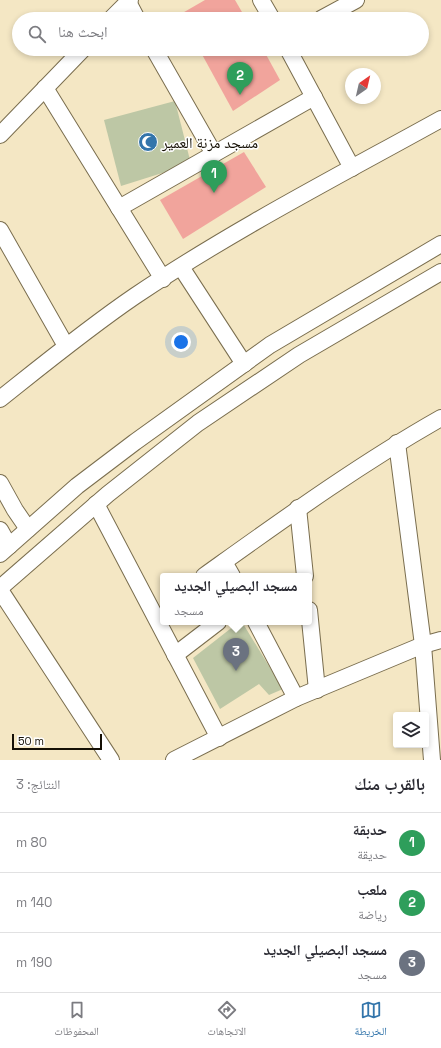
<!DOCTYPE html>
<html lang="ar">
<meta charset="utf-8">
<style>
:root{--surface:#fff;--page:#f2f2f3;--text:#2b2b33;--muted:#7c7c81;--line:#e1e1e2;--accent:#3375ab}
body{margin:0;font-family:"Space Grotesk","Noto Naskh Arabic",sans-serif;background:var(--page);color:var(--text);direction:rtl}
.controls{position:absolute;right:12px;bottom:12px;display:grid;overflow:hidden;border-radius:4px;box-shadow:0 2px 6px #0003}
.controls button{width:36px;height:36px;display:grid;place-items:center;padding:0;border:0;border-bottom:1px solid var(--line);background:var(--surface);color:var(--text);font:20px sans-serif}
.compass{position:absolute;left:345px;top:68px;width:36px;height:36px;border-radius:50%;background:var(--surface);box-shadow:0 2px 6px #0003;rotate:34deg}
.scale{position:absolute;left:12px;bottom:10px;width:90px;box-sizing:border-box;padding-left:4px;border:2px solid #151005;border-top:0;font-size:11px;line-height:14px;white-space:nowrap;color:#151005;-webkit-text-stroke:3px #fff;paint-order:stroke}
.you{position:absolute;left:181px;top:342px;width:14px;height:14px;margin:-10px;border:3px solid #fff;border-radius:50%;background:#1a73e8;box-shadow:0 0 0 6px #1a73e833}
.badge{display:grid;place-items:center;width:26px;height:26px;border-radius:50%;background:var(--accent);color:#fff;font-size:13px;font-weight:700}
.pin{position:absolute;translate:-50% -33px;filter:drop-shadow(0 1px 2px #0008)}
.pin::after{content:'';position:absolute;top:21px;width:14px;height:12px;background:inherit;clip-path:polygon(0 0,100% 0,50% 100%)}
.popup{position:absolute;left:160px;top:573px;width:152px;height:52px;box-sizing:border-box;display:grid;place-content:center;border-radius:4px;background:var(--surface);filter:drop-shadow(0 1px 3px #0005);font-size:13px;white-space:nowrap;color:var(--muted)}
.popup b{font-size:15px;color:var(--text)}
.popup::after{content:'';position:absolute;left:50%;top:100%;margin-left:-8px;border:8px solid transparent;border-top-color:var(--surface)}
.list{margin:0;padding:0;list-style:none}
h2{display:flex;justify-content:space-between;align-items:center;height:52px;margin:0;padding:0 16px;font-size:17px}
h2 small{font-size:13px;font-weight:400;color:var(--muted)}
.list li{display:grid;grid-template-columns:26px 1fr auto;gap:12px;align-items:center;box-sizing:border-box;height:60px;padding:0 16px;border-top:1px solid var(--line)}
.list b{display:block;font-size:15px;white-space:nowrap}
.list p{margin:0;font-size:13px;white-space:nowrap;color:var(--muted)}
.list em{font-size:13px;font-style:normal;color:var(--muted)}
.icon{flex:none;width:22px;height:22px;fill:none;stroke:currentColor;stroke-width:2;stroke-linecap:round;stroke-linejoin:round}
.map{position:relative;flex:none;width:441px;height:760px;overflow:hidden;direction:ltr}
.search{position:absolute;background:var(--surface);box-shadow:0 2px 6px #0003;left:12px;right:12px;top:12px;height:44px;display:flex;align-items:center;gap:10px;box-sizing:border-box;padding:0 14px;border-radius:22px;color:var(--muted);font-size:15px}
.sheet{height:232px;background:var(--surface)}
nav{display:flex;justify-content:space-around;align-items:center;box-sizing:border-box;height:56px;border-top:1px solid var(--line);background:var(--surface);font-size:11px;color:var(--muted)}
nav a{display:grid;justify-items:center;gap:2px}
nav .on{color:var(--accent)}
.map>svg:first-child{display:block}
.green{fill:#f1a49c}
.building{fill:#bdc7a5}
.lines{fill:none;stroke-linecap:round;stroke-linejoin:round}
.minor-casing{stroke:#7a6e4f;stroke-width:18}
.minor{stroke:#fff;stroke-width:16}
.labels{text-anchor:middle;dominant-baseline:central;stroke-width:3;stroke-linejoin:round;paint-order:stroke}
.poi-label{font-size:15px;fill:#151005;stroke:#fff;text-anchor:start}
</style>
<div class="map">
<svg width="441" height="760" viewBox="0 0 441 760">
<rect width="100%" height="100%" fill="#f4e7c4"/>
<!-- green -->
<g class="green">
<polygon points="205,0 235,0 246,19 182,19 179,15"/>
<polygon points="199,49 263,49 280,80 233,111"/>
<polygon points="244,152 266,187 183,239 160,200"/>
</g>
<!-- building -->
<g class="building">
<polygon points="175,101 191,164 121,186 104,120"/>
<polygon points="239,622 242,622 283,689 269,695 259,684 220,709 193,658"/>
</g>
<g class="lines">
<!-- minor casing -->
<g class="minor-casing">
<g id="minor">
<polyline points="261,0 272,19"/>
<polyline points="128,2 137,19"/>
<polyline points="111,19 130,0"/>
<polyline points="321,19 356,0"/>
<polyline points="154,49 214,154"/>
<polyline points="288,49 352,168"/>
<polyline points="45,88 163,279"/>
<polyline points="0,135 83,49"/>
<polyline points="119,208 314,97"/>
<polyline points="0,230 66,346"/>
<polyline points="181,267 244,364"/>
<path d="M0 399C44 364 88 328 135 296 233 230 338 176 441 119"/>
<polyline points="397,443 423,645 432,760"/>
<polyline points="0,483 15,510 28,529"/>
<polyline points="96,504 219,738"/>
<polyline points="298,508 305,576"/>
<polyline points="0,530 9,546"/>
<polyline points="0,554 77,486 135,442 270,345 441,244"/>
<polyline points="224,562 232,576"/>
<path d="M204 576C281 521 358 465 441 418"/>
<polyline points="0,588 108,494 198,423 299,355 441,272"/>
<polyline points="0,590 111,760"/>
<polyline points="309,610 317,690"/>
<polyline points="256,622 296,698"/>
<polyline points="175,655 218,622"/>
<polyline points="174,760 296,698 423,645 441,640"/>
</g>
</g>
<!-- minor -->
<use href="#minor" class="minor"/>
</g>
<!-- icons -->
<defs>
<g id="mosque-disc" transform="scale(1)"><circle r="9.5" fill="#3375ab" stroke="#fff"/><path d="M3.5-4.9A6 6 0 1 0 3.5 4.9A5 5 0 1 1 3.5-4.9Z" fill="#fff"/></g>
</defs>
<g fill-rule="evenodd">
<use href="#mosque-disc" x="148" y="142"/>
</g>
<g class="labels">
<!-- poi labels -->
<g class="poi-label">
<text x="162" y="142">مسجد مزنة العمير</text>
</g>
</g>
</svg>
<div class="controls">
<button><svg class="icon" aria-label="layers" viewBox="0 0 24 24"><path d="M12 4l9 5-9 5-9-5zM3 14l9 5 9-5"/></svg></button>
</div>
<svg class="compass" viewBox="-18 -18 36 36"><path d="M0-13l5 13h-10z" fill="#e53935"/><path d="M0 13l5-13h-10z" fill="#7c7c81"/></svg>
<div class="scale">50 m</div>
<div class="you"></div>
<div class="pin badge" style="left:214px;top:193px;background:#2e9e5b">1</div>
<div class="pin badge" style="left:240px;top:95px;background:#2e9e5b">2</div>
<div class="pin badge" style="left:236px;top:671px;background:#6b7280">3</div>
<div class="popup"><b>مسجد البصيلي الجديد</b>مسجد</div>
<div class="search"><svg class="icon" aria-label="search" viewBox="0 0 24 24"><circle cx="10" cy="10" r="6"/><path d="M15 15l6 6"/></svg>ابحث هنا</div>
</div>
<section class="sheet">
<h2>بالقرب منك<small>النتائج: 3</small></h2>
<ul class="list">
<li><span class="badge" style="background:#2e9e5b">1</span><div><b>حدبقة</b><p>حديقة</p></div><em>80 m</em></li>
<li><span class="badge" style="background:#2e9e5b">2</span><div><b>ملعب</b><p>رياضة</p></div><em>140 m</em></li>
<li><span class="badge" style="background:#6b7280">3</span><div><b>مسجد البصيلي الجديد</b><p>مسجد</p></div><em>190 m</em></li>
</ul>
</section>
<nav>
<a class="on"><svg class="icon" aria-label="map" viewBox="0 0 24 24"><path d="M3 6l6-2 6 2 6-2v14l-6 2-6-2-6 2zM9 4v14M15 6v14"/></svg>الخريطة</a>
<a><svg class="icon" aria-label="directions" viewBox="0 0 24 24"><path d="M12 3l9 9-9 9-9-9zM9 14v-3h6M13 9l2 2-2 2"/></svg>الاتجاهات</a>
<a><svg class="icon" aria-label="saved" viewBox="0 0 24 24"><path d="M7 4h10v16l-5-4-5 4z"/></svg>المحفوظات</a>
</nav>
